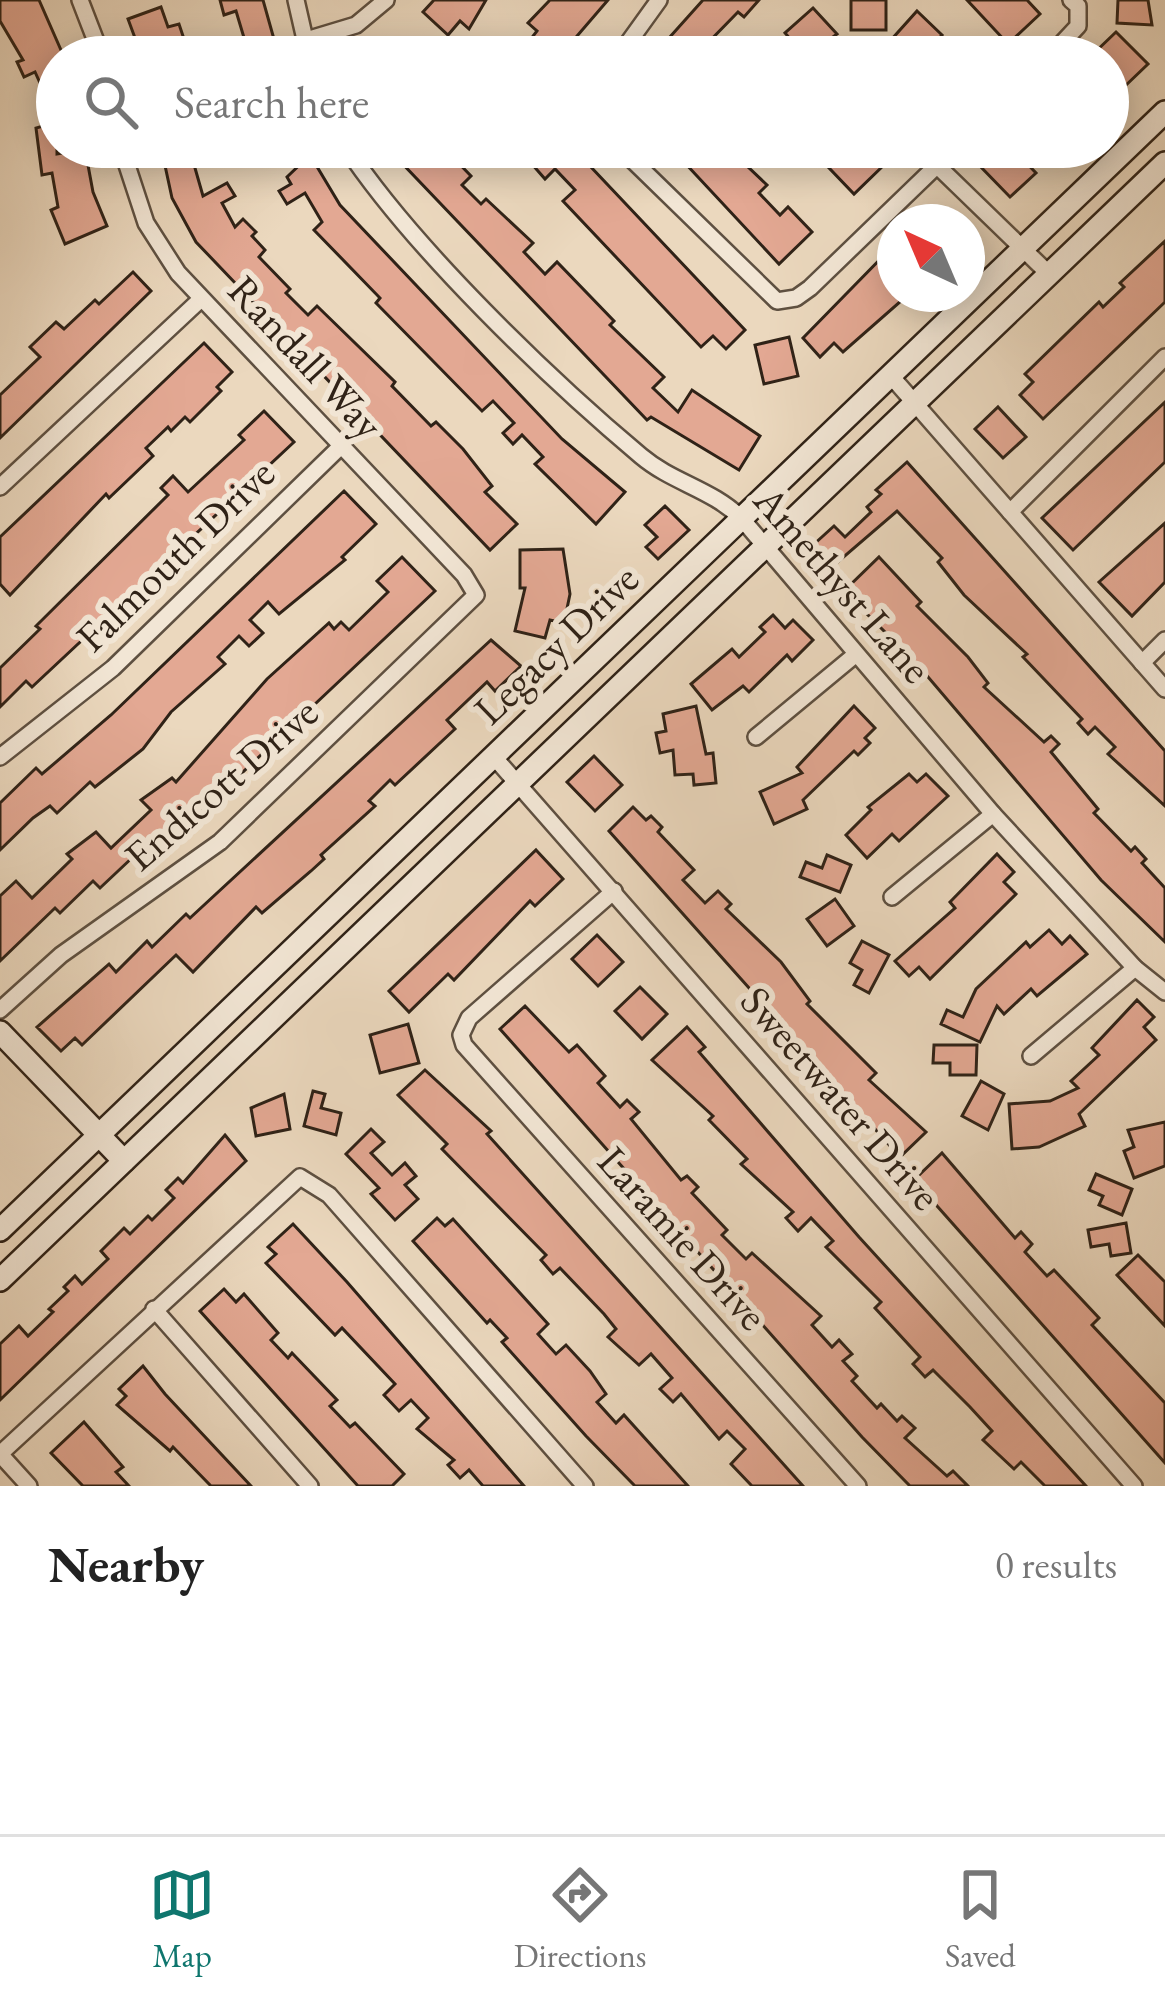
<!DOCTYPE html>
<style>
:root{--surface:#fff;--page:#f6f6f6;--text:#222;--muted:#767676;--line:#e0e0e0;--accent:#0f766e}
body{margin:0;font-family:"EB Garamond",serif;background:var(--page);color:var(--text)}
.compass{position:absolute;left:877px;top:204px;width:108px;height:108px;border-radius:50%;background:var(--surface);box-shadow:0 6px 30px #0003;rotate:316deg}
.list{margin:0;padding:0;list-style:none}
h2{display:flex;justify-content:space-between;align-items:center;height:156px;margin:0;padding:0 48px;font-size:51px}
h2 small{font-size:39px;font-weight:400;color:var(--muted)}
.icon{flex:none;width:66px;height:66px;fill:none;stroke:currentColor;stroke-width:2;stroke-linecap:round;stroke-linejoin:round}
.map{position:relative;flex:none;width:1165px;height:1486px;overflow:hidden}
.search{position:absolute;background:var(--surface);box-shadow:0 6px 30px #0003;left:36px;right:36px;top:36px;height:132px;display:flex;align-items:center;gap:30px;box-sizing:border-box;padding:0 42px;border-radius:66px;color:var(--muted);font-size:45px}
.sheet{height:348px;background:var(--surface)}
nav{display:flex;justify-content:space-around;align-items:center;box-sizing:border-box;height:168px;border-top:3px solid var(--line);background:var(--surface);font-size:33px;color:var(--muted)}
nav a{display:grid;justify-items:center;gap:6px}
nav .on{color:var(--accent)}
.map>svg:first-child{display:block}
.building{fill:#e3a893;stroke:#2f2217;stroke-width:3}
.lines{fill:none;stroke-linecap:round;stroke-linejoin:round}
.street-casing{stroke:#5e5041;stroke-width:20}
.secondary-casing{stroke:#2f2217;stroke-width:26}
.street{stroke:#f2e6d5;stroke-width:15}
.secondary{stroke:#f2e6d5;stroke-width:21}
.labels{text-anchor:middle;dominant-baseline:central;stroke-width:12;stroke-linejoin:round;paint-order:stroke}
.street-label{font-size:42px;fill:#2f2217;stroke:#f2e6d5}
</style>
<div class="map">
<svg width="1165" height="1486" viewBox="0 0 1165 1486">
<rect width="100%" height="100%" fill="#ebd8be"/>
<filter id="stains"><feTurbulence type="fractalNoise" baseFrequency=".00167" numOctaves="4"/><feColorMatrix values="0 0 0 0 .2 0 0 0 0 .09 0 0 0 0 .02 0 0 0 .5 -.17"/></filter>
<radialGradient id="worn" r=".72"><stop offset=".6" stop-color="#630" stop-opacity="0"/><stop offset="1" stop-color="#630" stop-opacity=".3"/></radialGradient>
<!-- building -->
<g class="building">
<polygon points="0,0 39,0 64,57 57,57 57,154 85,149 93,192 107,226 65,244 51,210 58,207 52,173 42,175 36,128 47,125 42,107 50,105 35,72 24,77 17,62 23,60 0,21"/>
<polygon points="220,0 263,0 279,57 237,57 233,45 245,41 236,11 224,15"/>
<polygon points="434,0 486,0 469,29 460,21 448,35 423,12"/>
<polygon points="550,0 608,0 559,57 517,57 537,31 528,23"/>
<polygon points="703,0 759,0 744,17 738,12 700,51 707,57 652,57"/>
<rect x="851" y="0" width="35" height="30"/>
<polygon points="967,0 1027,0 1040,14 1008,44"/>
<polygon points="1118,0 1148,0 1152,25 1117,23"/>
<polygon points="161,7 168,27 179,24 190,57 142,57 128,19"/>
<polygon points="813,8 837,34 806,57 785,33"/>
<polygon points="917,11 942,35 921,57 909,57 891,40"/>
<polygon points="1116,32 1148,64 1123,88 1108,73 1108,57 1090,57"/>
<polygon points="161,147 189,147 203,196 227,183 235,196 222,203 235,227 243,219 256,232 252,236 265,250 259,257 290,289 286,293 308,315 317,306 395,382 392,386 431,426 436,422 463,449 492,486 485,492 517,524 490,550 196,242 172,198"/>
<polygon points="408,147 443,147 471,176 462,185 481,204 486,199 533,243 524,252 545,274 557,262 614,321 610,325 664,377 653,388 678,412 692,390 760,436 739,470 651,417 647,420 397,158"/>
<polygon points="517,147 572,147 745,330 726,349 713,336 701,347 563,201 575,190 555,169 545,179"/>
<polygon points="670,147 727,147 767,185 759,193 780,215 788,207 812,232 779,264"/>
<polygon points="809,147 871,147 886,163 854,194"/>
<polygon points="996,147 1011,147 1036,173 1010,197 978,164"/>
<polygon points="310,155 340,205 562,439 625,492 596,524 535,464 543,457 522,435 513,444 503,433 514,423 493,401 482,411 376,303 380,298 314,230 322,222 305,193 287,204 279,191 291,184 287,177"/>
<polygon points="1165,241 1165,302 1043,419 1020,395 1033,382 1025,374 1099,302 1103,307 1124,287 1120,283"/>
<polygon points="895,244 895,294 909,294 843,352 834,343 820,357 803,338"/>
<polygon points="133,272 151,291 0,438 0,395 40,357 30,347 56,322 64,329 95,300 99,304"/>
<polygon points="789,337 798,376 764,384 755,345"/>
<polygon points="204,343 232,372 217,387 221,391 190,422 185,417 171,431 168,427 146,448 153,456 109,498 106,494 10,595 0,584 0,537"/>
<polygon points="1165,402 1165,462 1073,550 1042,518"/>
<polygon points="998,407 1026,437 1003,458 975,429"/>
<polygon points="264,411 294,442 32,687 26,681 0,707 0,668 40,629 36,626 168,495 161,488 173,476 188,492 244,440 239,435"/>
<polygon points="907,462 1165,751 1165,806 1108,754 1115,747 1095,727 1088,734 1078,723 1082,719 1023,657 1027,654 964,595 938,562 942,558 897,511 832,567 812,546 834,526 845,537 871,512 867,507 881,494 876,490"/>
<polygon points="344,491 376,524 342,557 345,560 279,614 268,602 250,620 263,633 249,646 239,636 218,657 225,664 171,712 143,749 95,787 90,782 57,813 50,806 33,818 0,850 0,803 36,768 42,774 111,715"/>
<polygon points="665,506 689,530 658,559 646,547 657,537 645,525"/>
<polygon points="1165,523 1165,582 1132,616 1099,582"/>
<polygon points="563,549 570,594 564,623 550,620 545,638 515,631 525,588 520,588 520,550"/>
<polygon points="402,557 435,591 210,803 139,861 134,856 100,888 93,881 60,913 55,908 0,961 0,896 16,881 32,898 72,859 67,854 96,832 111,848 151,810 141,800 172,778 176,782 267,679 329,623 334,629 341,622 349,630 388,592 377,581"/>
<polygon points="879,557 921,602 917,606 968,657 988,683 984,687 1044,742 1051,736 1059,744 1051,752 1098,809 1094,813 1131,851 1135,847 1146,859 1142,863 1165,888 1165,942 1101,880 917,664 844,591"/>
<polygon points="773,615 785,628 793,620 813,640 792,661 787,655 749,692 743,686 712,710 691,684 732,649 739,657 765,632 760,627"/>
<polygon points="491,640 521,666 495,691 487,682 447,720 455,729 395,785 390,780 369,801 375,806 321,855 324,859 311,871 262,913 256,907 193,972 176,955 82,1045 75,1038 61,1051 37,1027 109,964 116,972 147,941 152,947 186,914 190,918"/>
<polygon points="696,706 706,754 713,753 716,783 694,785 693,774 675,775 673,750 660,753 656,733 666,731 663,714"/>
<polygon points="854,706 875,728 865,738 870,743 858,755 854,751 803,800 807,809 774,824 760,792 802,773 797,767"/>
<polygon points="594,756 622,785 595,811 567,782"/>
<polygon points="909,774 917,782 926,774 948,796 899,841 892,834 867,858 846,835 871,810 868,807"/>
<polygon points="633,807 646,820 651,816 662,827 658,832 694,870 683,880 705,903 718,891 731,904 726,909 781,962 810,1001 807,1004 876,1073 869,1080 926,1132 900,1157 609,831"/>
<polygon points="536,850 563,879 535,906 530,901 454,980 448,974 409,1012 389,991"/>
<polygon points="997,854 1014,872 1004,882 1016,894 930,979 919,967 909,976 895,961 955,908 950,902"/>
<polygon points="827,855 851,865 840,892 800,877 806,862 822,868"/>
<polygon points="835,899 854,926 827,946 807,919"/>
<polygon points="1049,930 1062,944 1070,936 1087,954 1037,996 1031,989 1004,1014 997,1006 980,1042 941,1024 947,1010 963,1017 976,989 1026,942 1030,947"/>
<polygon points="597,935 623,962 598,986 572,959"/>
<polygon points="862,941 889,955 869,993 854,985 862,970 850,963"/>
<polygon points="640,987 667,1014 642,1039 615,1011"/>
<polygon points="1137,1000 1154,1017 1144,1027 1156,1040 1079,1114 1085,1126 1039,1147 1012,1149 1009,1104 1050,1101 1078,1088 1071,1081 1099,1055 1092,1048"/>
<polygon points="525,1006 569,1052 577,1045 605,1076 598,1083 620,1107 627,1100 639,1112 631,1119 681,1180 687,1176 698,1187 692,1193 727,1230 722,1235 746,1259 752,1253 821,1316 812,1325 832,1347 839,1340 852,1354 843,1361 857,1376 852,1381 877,1408 881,1404 897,1421 902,1416 915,1428 905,1438 947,1476 953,1471 968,1486 910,1486 862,1437 500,1029"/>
<polygon points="408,1024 419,1063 380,1073 370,1035"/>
<polygon points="687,1027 705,1047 699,1052 859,1237 1086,1486 1045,1486 1021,1462 1014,1469 983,1440 992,1431 970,1407 933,1370 925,1377 913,1364 920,1357 875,1308 881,1302 826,1247 833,1241 811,1218 798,1231 786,1218 793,1212 741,1164 747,1159 709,1120 713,1116 652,1060"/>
<polygon points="934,1045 977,1045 976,1075 950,1075 950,1063 933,1063"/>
<polygon points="425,1070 491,1131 487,1134 803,1486 752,1486 731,1464 745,1449 727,1431 719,1439 681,1394 673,1402 660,1389 672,1378 651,1354 639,1365 608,1337 616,1329 604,1314 560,1268 553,1274 541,1260 546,1255 442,1149 447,1144 398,1095"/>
<polygon points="981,1081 1004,1094 988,1130 962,1116"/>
<polygon points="313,1091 325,1094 321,1108 341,1113 336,1135 304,1126"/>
<polygon points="284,1094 290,1129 256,1136 251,1108"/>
<polygon points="1165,1122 1165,1166 1134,1178 1124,1151 1134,1147 1128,1130"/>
<polygon points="371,1129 384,1142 371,1153 392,1175 405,1163 416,1176 405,1185 418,1199 395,1220 371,1194 379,1188 346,1154"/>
<polygon points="225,1135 246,1161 0,1400 0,1344 19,1326 28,1336 53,1312 49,1309 68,1291 64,1287 75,1276 82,1284 108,1259 101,1251 124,1228 130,1234 148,1216 152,1220 174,1198 166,1190 178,1178 183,1183"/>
<polygon points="942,1153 1015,1238 1021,1232 1032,1244 1025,1252 1047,1276 1054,1270 1099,1318 1092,1325 1165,1403 1165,1463 914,1180"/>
<polygon points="1096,1174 1132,1189 1122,1215 1099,1205 1103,1196 1089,1190"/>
<polygon points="437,1218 445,1226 453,1219 548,1324 538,1334 556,1354 566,1345 590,1371 606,1394 597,1402 616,1423 624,1415 688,1486 635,1486 586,1436 502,1342 507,1338 490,1320 487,1323 413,1241"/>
<polygon points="1126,1223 1131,1253 1111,1256 1109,1244 1091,1247 1088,1230"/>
<polygon points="293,1224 347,1282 524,1486 483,1486 469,1470 460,1478 448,1465 454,1460 417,1429 428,1418 411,1400 399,1411 384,1395 395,1384 342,1328 335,1335 266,1263 276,1254 268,1247"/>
<polygon points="1138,1255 1165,1282 1165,1326 1117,1275"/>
<polygon points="224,1289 236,1302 244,1294 278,1333 271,1340 288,1358 292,1353 337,1400 330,1406 350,1427 355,1423 404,1474 392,1486 358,1486 200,1311"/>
<polygon points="143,1366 165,1394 251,1486 211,1486 173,1447 170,1451 117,1405 126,1396 119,1389"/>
<polygon points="84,1422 123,1467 116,1472 129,1486 83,1486 51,1453"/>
</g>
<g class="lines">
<!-- street casing -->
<g class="street-casing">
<g id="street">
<polyline points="80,0 102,57"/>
<polyline points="296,0 309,57"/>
<polyline points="303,41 356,25 386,0"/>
<polyline points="618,57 659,0"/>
<polyline points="1049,57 1078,26 1078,6 1071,0"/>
<path d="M346 147C412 247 548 378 641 456 673 483 712 489 742 519L993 814 1135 968 1165 992"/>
<polyline points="619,147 777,301 796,298 810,288 956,147"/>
<polyline points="918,147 1049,274"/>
<polyline points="891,376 1165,689"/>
<polyline points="0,487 201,299"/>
<polyline points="1010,512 1165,357"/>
<polyline points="1142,663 1165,640"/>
<polyline points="756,737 855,655"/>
<polyline points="0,757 113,668 341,446"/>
<polyline points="495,758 1134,1486"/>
<polyline points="614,891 469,1018 461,1035 464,1045 858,1486"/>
<polyline points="892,897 993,814"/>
<polyline points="0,1010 61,955 220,842 476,595 464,575 178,273 146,223 121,147"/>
<polyline points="1031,1056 1135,968"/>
<polyline points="154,1309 310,1486"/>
<polyline points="0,1454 300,1177 329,1195 585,1486"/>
<polyline points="0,1454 29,1486"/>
</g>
</g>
<!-- secondary casing -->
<g class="secondary-casing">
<g id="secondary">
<polyline points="0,1032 124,1161"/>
<polyline points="0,1230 1165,112"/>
<polyline points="0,1280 1165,163"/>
</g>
</g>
<!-- street -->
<use href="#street" class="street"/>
<!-- secondary -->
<use href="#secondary" class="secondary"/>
</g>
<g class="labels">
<!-- street labels -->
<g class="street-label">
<text transform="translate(306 357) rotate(47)">Randall Way</text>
<text transform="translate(175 555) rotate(-44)">Falmouth Drive</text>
<text transform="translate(843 584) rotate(49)">Amethyst Lane</text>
<text transform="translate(556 644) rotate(-44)">Legacy Drive</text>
<text transform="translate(221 784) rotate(-41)">Endicott Drive</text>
<text transform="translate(841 1098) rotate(49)">Sweetwater Drive</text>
<text transform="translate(683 1238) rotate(48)">Laramie Drive</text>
</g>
</g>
<rect width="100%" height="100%" filter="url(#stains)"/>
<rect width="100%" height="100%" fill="url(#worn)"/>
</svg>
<svg class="compass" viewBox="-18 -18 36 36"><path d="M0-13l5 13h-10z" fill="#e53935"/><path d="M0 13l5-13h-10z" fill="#767676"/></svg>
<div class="search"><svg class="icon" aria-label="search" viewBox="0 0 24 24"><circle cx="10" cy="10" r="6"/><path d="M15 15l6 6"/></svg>Search here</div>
</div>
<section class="sheet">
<h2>Nearby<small>0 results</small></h2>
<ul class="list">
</ul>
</section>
<nav>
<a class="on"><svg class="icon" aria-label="map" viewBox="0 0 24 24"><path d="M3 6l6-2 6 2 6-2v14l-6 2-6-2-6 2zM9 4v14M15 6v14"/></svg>Map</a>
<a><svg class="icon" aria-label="directions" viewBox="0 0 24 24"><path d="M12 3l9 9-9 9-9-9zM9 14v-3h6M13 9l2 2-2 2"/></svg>Directions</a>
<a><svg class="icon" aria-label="saved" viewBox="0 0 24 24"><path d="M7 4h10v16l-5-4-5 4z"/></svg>Saved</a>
</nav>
